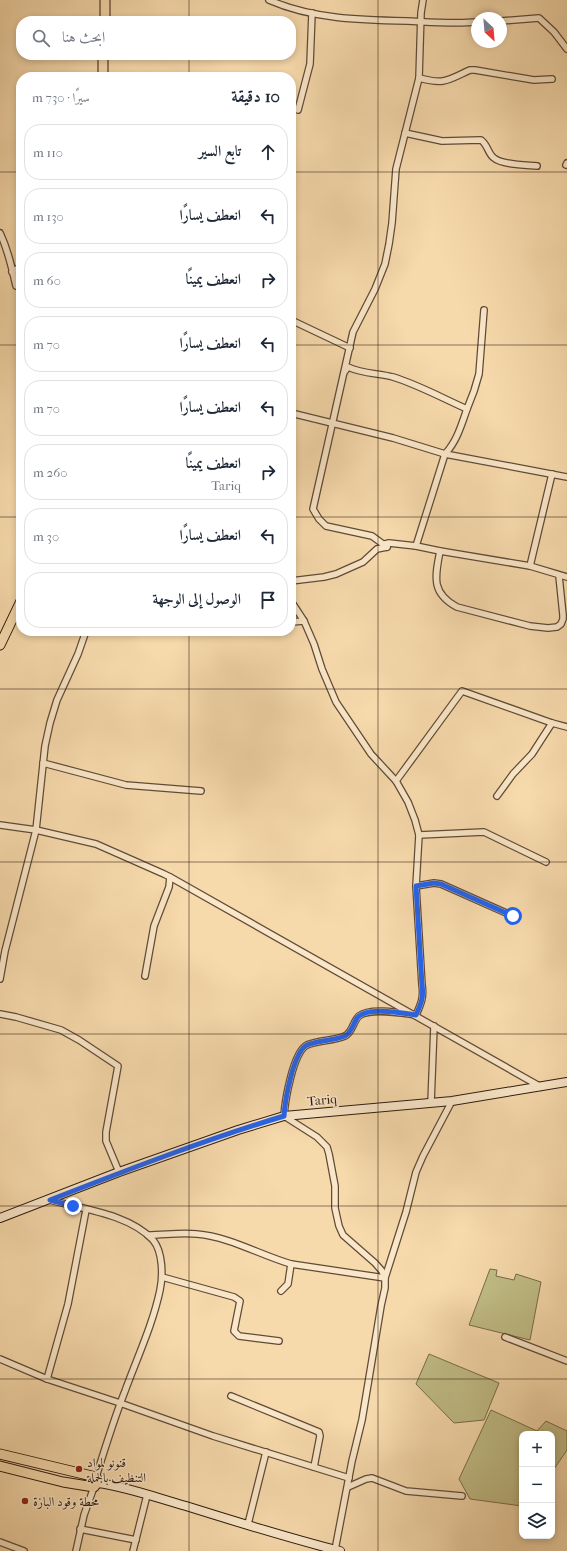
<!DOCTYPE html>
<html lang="ar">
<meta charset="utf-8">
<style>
:root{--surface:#fff;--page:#f2f2f3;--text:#1f2937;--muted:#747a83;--line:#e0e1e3}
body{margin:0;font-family:"IM FELL French Canon",Amiri,serif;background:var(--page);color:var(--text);direction:rtl}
.controls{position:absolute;right:12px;bottom:12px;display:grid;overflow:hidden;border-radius:8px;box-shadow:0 2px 6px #0003}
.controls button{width:36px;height:36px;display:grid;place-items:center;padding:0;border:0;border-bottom:1px solid var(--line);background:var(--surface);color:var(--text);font:20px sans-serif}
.compass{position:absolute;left:471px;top:12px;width:36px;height:36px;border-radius:50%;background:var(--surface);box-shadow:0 2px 6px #0003;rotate:154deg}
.stop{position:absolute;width:12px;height:12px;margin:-9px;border:3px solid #2563eb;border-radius:50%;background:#fff}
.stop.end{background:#2563eb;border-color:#fff;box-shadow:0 1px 4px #0008}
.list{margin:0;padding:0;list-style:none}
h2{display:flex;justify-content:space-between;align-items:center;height:52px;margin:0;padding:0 16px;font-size:17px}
h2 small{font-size:13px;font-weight:400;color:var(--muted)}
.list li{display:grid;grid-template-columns:26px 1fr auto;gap:12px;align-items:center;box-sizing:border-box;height:56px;margin:0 8px 8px;padding:0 8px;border:1px solid var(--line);border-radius:16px}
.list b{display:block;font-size:15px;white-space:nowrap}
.list p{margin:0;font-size:13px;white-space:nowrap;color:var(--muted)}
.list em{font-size:13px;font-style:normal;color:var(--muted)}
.icon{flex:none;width:22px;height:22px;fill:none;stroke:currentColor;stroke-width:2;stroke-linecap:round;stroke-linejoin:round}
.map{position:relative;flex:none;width:567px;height:1551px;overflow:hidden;direction:ltr}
.search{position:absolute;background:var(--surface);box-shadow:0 2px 6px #0003;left:16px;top:16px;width:280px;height:44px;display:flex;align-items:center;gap:10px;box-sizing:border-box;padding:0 14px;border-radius:16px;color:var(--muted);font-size:15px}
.panel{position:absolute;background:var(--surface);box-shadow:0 2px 6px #0003;left:16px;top:72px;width:280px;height:564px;border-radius:16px;direction:rtl}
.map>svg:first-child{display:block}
.green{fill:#c1be87;stroke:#786c4c}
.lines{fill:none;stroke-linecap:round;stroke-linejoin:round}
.minor-casing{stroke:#604b37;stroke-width:8}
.secondary-casing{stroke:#2e1b10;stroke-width:10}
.primary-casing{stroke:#2e1b10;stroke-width:11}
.minor{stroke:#fae7c9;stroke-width:5.5}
.secondary{stroke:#fae7c9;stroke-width:8}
.primary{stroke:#f7daac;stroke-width:9}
.route{stroke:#2563eb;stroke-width:5}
.grid{fill:none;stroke:#2e1b10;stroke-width:1;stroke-opacity:0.55}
.poi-dot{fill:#8f2418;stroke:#fae7c9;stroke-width:1.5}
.labels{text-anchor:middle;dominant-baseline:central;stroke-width:3;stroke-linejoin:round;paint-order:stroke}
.street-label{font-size:13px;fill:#2e1b10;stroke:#fae7c9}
.poi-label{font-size:13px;fill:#2e1b10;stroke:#fae7c9;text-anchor:start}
</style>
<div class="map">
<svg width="567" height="1551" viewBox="0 0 567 1551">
<rect width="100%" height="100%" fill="#f7daac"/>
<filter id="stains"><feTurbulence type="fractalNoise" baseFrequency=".005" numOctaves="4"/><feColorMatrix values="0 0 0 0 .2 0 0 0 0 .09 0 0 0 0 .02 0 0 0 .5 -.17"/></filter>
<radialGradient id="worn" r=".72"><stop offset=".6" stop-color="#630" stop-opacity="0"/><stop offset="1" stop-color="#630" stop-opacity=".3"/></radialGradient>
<!-- green -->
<g class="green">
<polygon points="490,1269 497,1270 496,1276 514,1280 516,1274 541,1282 530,1340 469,1325"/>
<polygon points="429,1354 499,1383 484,1420 454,1423 416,1384"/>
<polygon points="491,1410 537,1431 546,1421 567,1431 567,1450 552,1472 552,1434 522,1434 522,1506 470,1499 459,1479"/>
</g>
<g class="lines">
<!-- minor casing -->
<g class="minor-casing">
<g id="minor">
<path d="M269 0C312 19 360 20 407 21 430 22 453 24 477 22"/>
<polyline points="501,21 539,18 554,32 567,49"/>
<path d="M419 78C445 85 448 80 470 70H475L534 80 552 79"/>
<polyline points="298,110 310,64 312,13"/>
<path d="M405 133 442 141 481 140C488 145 488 154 494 158 502 165 527 165 537 166"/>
<polyline points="566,165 567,163"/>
<path d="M0 233C8 250 12 268 16 286L21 287"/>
<polyline points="12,272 21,266"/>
<polyline points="291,320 350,348"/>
<polyline points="467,409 474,391 479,374 484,310"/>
<path d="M291 413 393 438 445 454C457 441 461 426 467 409 442 398 419 385 393 377 378 373 363 374 348 367L345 371"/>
<polyline points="416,546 445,454 567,477"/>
<polyline points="387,547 372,536 326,526 319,519 313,509 353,332 375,289 385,264 389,244 392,223 396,169 419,78 421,13 423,0"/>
<path d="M440 551C435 577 431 593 457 607L530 626 548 628 557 627 561 624 563 619V615L559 576"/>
<polyline points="530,566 552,474"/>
<polyline points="291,581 324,577 336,574 363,562 377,549 387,547 385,544 389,543 416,546 440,551 530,566 567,577"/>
<path d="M291 601 304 621 314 644 322 669 336 702 371 754 396 781 408 802 415 820 419 835 416 886 422 985C424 997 421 1004 416 1015 402 1013 370 1007 359 1016 353 1021 353 1032 345 1036 333 1041 319 1040 307 1045 293 1052 285 1101 284 1116L317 1137 327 1147 329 1154 335 1186V1208L339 1226 343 1235 375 1263 382 1271 385 1278V1288L381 1306 362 1420 352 1461 335 1550"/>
<polyline points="291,622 304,621"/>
<polyline points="43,763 126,785 201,791"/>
<polyline points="396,781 462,691 552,723 567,727"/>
<polyline points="497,796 513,774 532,754 552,723"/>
<polyline points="0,825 36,830 45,746 50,723 57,700 78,654 86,631"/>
<polyline points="419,835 484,832 546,862"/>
<polyline points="170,877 541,1087"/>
<polyline points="416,886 434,883 441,884 513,916"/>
<polyline points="0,979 5,951 36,830 96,844 164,874 170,877 169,887 154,926 145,976"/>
<polyline points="0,1014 16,1017 61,1030 79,1040 118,1066 106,1132 106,1141 119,1172"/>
<polyline points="431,1103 434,1026"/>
<path d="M49 1200C82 1209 129 1214 153 1240 163 1252 163 1276 160 1290 153 1324 137 1358 125 1391 114 1419 105 1448 96 1477"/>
<path d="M148 1235C164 1235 181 1232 197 1234 230 1237 260 1255 291 1264L288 1284 281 1291"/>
<polyline points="291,1264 385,1278 406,1212 416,1172 423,1156 452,1101"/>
<polyline points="162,1277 234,1297 240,1301 234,1331 239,1336 279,1341"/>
<polyline points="505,1337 567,1361"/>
<polyline points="0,1359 47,1379 120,1403 213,1436 349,1478"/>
<polyline points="47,1379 68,1304 86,1210"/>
<polyline points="231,1396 319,1432 320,1436 314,1467"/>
<polyline points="348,1487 366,1479 372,1478 406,1491 462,1496"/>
<polyline points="248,1524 266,1452"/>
<polyline points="80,1529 136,1540"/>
<polyline points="0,1542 24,1551"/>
<polyline points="76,1551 84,1515 94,1487"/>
<polyline points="133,1551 147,1495"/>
</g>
</g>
<!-- secondary casing -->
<g class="secondary-casing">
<g id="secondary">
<polyline points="0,1218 119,1172 238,1130 284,1116 452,1101 567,1082"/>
<path d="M98 1483C128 1487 157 1498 186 1506 237 1522 288 1538 340 1551"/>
</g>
</g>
<!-- primary casing -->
<g class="primary-casing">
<g id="primary">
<polyline points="105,21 105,0"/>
<polyline points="103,77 103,55"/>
<polyline points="0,645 21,601"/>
<polyline points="0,1454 96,1477 98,1482 94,1487 63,1482 0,1466"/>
</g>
</g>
<!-- minor -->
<use href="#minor" class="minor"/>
<!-- secondary -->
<use href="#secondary" class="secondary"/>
<!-- primary -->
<use href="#primary" class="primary"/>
</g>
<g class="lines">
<!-- route -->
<path class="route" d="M73 1206 50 1200C127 1170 204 1140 284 1116 285 1101 293 1052 307 1045 319 1040 333 1041 345 1036 352 1032 353 1024 357 1018 366 1006 402 1013 416 1015 421 1004 424 997 422 985L416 886 434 883 441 884 513 916"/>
</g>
<!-- grid -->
<path class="grid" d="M189 0V21M378 0V1551M189 55V77M0 172H21M291 172H567M0 345H21M291 345H567M0 517H21M291 517H567M189 631V1551M0 689H567M0 862H567M0 1034H567M0 1206H567M0 1379H567"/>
<!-- markers -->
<g class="poi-dot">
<circle cx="79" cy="1469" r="4"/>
<circle cx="25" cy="1501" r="4"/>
</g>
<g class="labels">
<!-- street labels -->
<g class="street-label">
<text transform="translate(322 1100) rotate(-5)">Tariq</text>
</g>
<!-- poi labels -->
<g class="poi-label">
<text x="87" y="1462">قنونو لمواد<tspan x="87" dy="15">التنظيف بالجملة</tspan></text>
<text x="33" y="1501">محطة وقود البازة</text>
</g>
</g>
<rect width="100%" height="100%" filter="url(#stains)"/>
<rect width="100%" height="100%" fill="url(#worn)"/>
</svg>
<div class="controls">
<button>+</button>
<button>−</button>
<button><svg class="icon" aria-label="layers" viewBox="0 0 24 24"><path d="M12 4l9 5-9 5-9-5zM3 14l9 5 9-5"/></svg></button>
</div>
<svg class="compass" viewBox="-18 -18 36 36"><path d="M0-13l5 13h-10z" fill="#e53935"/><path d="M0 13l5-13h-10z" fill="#747a83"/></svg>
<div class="stop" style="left:513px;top:916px"></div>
<div class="stop end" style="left:73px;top:1206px"></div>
<div class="search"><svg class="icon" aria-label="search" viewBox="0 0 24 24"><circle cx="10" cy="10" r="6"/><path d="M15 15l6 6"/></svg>ابحث هنا</div>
<section class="panel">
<h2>10 دقيقة<small>سيرًا · 730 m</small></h2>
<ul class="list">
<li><svg class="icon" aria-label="ahead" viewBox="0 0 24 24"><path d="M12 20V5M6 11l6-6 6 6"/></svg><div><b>تابع السير</b></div><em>110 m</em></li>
<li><svg class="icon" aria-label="left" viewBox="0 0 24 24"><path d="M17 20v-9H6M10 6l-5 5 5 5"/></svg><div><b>انعطف يسارًا</b></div><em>130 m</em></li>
<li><svg class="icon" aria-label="right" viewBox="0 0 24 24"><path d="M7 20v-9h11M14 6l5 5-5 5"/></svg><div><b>انعطف يمينًا</b></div><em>60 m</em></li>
<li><svg class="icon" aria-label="left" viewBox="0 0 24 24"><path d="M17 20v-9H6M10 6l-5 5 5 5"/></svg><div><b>انعطف يسارًا</b></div><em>70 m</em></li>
<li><svg class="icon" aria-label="left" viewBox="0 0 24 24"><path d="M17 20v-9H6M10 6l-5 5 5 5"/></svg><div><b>انعطف يسارًا</b></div><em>70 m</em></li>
<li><svg class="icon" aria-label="right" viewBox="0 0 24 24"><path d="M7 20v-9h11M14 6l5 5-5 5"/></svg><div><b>انعطف يمينًا</b><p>Tariq</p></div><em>260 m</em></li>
<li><svg class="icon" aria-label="left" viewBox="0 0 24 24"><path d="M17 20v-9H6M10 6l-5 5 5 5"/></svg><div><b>انعطف يسارًا</b></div><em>30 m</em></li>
<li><svg class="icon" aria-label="arrive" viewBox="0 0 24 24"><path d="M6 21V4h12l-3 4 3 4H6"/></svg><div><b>الوصول إلى الوجهة</b></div></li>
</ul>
</section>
</div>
